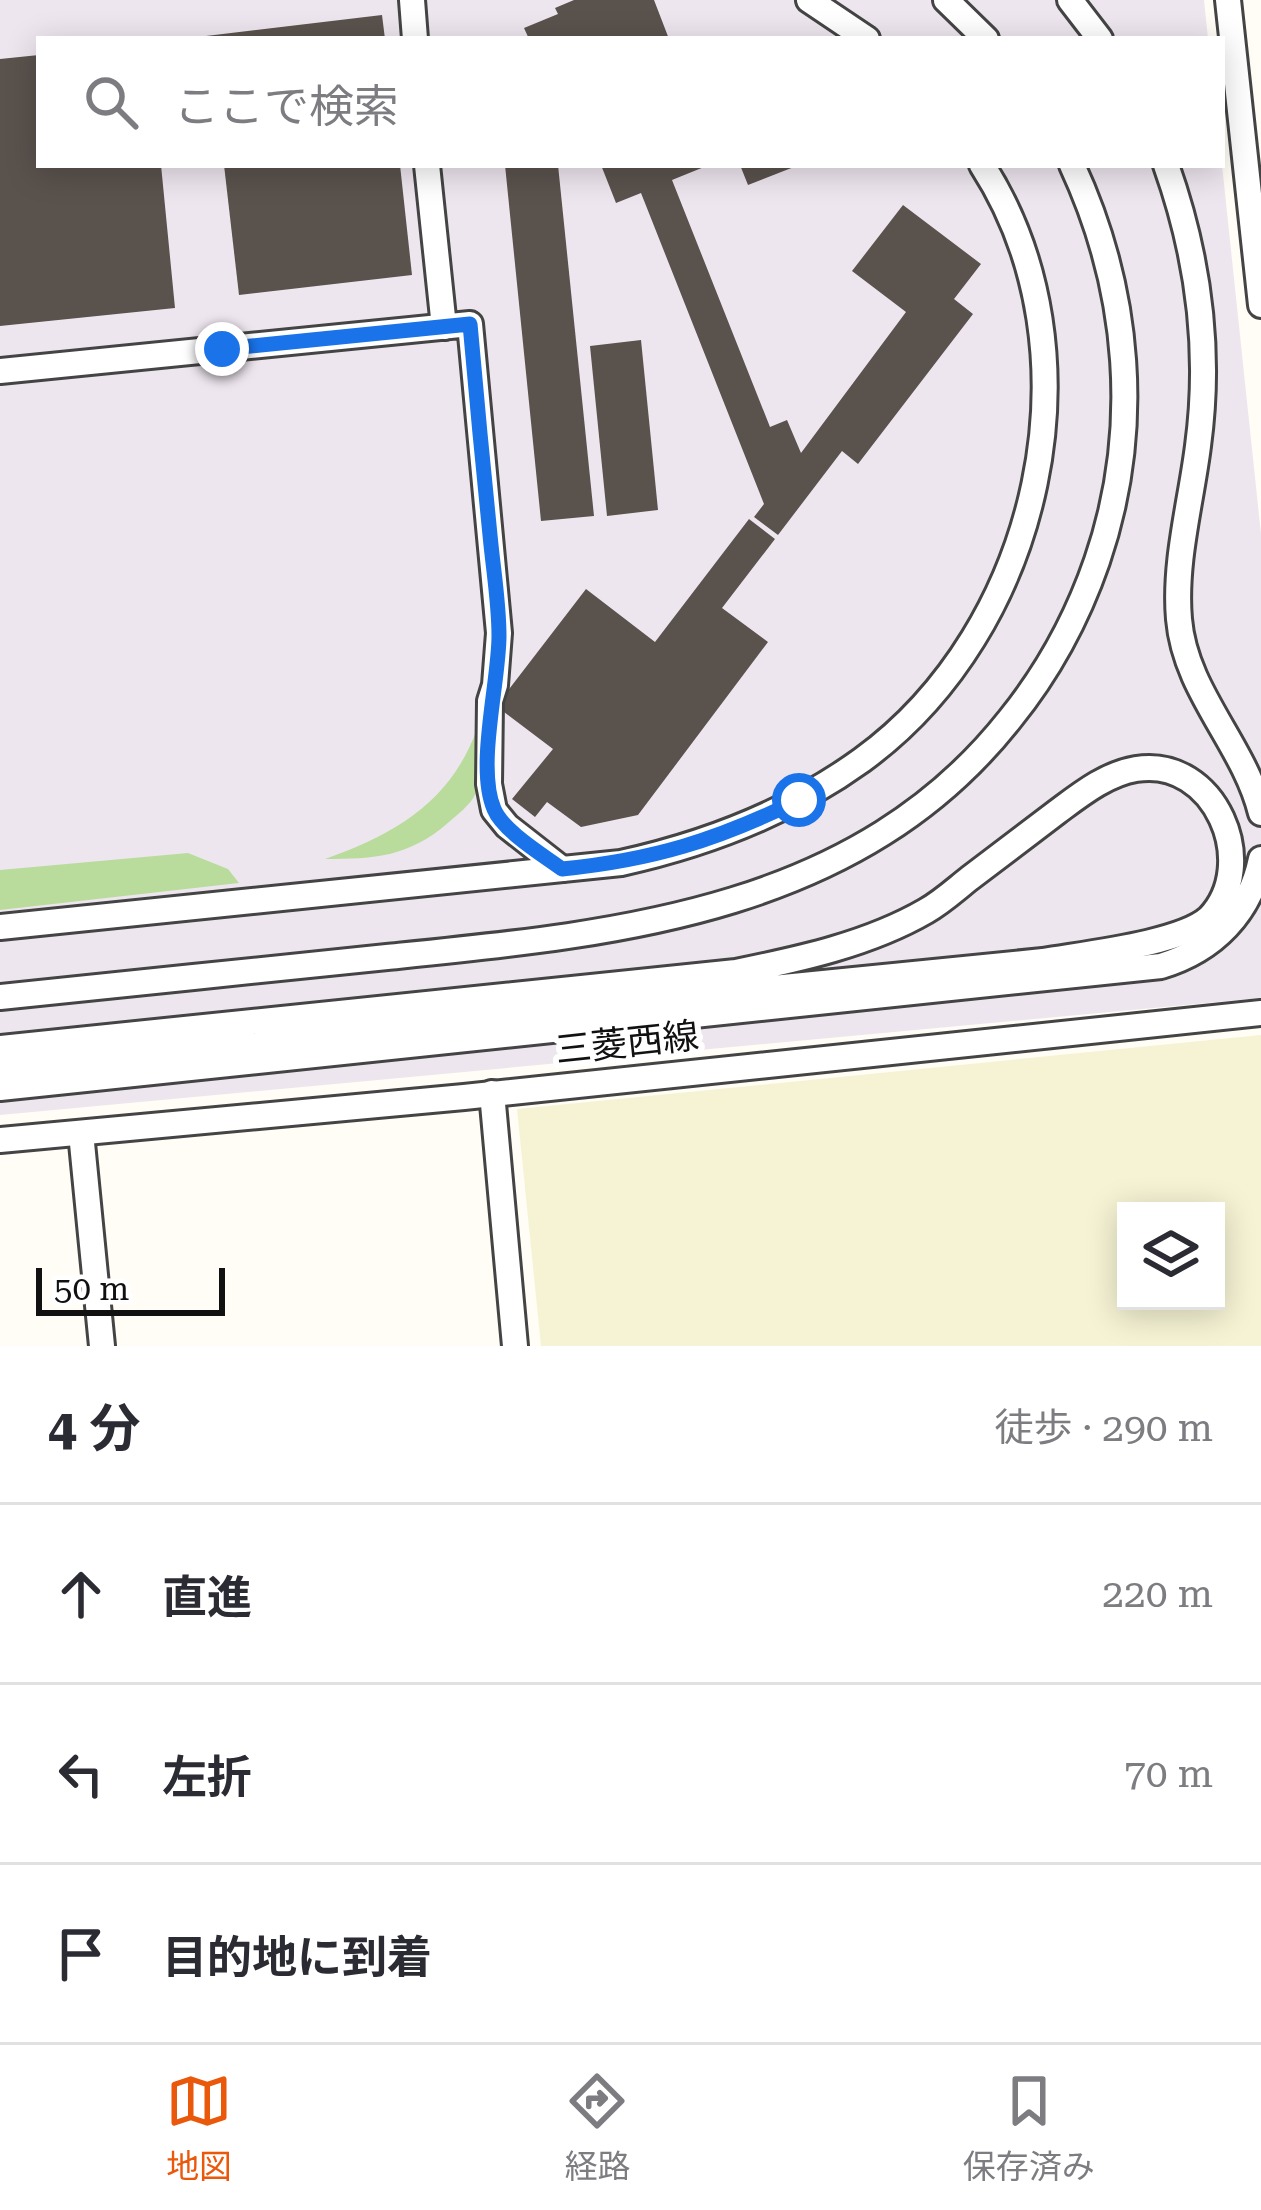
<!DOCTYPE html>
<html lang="ja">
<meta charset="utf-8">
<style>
:root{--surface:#fff;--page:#f7f7f7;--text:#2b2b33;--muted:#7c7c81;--line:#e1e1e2;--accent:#ea580c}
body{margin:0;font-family:"Roboto Serif","Noto Sans JP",serif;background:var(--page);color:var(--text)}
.controls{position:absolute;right:36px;bottom:36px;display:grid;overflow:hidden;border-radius:0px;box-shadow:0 6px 30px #0003}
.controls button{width:108px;height:108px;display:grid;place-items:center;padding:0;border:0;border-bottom:3px solid var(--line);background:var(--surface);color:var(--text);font:60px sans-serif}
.scale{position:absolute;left:36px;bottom:30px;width:189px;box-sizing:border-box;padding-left:12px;border:6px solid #111;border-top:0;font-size:33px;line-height:42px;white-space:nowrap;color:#111;-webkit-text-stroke:9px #fff;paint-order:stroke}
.stop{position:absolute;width:36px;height:36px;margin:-27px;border:9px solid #1a73e8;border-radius:50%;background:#fff}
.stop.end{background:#1a73e8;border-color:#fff;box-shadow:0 3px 12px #0008}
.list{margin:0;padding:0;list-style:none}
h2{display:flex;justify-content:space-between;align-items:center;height:156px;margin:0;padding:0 48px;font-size:51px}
h2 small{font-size:39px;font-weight:400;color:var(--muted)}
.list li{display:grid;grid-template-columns:78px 1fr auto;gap:36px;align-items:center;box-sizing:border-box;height:180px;padding:0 48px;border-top:3px solid var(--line)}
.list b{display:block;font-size:45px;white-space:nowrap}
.list em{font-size:39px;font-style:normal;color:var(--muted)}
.icon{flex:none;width:66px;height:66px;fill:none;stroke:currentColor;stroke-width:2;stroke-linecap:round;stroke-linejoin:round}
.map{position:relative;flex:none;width:1261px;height:1346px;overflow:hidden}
.search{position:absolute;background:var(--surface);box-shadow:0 6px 30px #0003;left:36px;right:36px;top:36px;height:132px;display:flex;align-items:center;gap:30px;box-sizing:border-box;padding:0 42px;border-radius:0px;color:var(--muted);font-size:45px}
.sheet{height:696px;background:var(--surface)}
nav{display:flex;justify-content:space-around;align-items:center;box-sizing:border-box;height:168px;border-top:3px solid var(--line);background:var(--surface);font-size:33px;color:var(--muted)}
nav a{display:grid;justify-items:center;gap:6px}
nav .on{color:var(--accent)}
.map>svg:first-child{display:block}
.industrial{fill:#eee6ef}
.farmland{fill:#f6f3d4;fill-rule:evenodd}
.forest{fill:#b9dc9c}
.building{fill:#5a524d}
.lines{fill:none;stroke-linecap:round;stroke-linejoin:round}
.minor-casing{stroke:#444;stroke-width:30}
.minor{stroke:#fff;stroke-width:24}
.route{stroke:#1a73e8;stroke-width:15}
.labels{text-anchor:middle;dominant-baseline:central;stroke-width:12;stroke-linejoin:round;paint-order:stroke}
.street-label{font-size:36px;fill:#111;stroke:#fff}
</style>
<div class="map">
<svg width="1261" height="1346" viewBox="0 0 1261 1346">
<rect width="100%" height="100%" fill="#fffdf5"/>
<!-- industrial -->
<polygon class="industrial" points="0,0 1204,0 1208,39 39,39 39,165 1222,165 1261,534 1261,998 0,1115"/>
<!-- farmland -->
<path class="farmland" d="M1261 1035V1346H541L517 1109ZM1126 1211H1216V1301H1126Z"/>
<!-- forest -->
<g class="forest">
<path d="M482 728C481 744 480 782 475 795 470 805 457 815 449 822 409 857 375 859 325 859 395 834 450 803 477 729Z"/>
<polygon points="188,853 228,869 239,883 0,910 0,870"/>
</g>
<!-- building -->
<g class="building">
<polygon points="574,0 654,0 669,39 529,39 524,28 558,14 555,8"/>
<polygon points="382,15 385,39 206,39 206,36"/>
<polygon points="39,55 39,165 161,165 175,308 0,326 0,59"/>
<polygon points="224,165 400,165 412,275 239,295"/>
<polygon points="505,165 558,165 594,516 541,521"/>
<polygon points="601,165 709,165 672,180 770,427 787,420 801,453 906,312 852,271 903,205 981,264 954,299 973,314 858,464 842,451 778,535 754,517 764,504 641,193 616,203"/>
<polygon points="740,165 799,165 748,185"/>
<polygon points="641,340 658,510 607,516 590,346"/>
<polygon points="749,519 775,539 722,608 768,642 638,815 581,827 547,802 535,817 512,799 553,749 496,706 586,589 655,642"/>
</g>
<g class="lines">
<!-- minor casing -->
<g class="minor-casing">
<g id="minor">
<polyline points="412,0 415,39"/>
<polyline points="809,0 867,39"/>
<polyline points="946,0 986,39"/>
<polyline points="1070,0 1100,39"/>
<polyline points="1228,0 1261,305"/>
<polyline points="427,165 444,327"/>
<path d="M1166 165C1198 255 1211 350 1198 446 1191 502 1174 562 1179 619 1185 692 1244 744 1261 813"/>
<polyline points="0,371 470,324 499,633 495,685 490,701 489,784 494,810 507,826 562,869"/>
<path d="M0 927 621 863C707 844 790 812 862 760 1041 630 1103 352 982 165"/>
<path d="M0 997C129 984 258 970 387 957 615 934 857 913 1010 719 1048 672 1077 619 1097 561 1142 430 1130 290 1072 165"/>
<path d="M0 1048 736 972C800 959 869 944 926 911 942 902 956 889 970 878 999 856 1028 834 1057 812 1080 795 1106 774 1136 769 1215 756 1261 864 1209 918 1180 944 1082 954 1043 961L0 1065"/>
<path d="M0 1088 1161 966C1214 950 1250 913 1261 859"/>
<polyline points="492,1093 515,1346"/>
<polyline points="81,1133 102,1346"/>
<polyline points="0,1140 464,1097 1261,1013"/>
</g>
</g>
<!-- minor -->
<use href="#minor" class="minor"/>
</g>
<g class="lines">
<!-- route -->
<path class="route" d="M222 349 470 324C476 394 483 465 490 535 493 568 499 602 499 636 499 682 476 767 494 809 503 831 543 855 562 869 653 860 717 840 799 800"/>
</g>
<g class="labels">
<!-- street labels -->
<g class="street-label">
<text transform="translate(627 1043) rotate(-6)">三菱西線</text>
</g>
</g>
</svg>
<div class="controls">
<button><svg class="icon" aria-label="layers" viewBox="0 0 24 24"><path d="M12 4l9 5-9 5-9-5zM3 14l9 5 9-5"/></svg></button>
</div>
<div class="scale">50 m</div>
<div class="stop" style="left:799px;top:800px"></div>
<div class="stop end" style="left:222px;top:349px"></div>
<div class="search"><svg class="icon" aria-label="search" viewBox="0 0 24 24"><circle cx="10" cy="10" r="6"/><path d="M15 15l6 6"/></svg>ここで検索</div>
</div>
<section class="sheet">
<h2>4 分<small>徒歩 · 290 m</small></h2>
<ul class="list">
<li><svg class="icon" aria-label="ahead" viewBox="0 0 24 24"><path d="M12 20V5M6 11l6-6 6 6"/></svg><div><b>直進</b></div><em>220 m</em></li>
<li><svg class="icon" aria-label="left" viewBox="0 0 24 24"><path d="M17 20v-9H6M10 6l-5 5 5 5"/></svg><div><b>左折</b></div><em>70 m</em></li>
<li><svg class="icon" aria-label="arrive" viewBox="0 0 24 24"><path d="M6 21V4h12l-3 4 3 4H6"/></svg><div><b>目的地に到着</b></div></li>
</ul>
</section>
<nav>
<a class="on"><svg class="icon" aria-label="map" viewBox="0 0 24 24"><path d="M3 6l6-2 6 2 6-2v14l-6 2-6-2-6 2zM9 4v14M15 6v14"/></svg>地図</a>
<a><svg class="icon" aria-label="directions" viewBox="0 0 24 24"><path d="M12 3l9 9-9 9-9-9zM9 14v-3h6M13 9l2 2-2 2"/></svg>経路</a>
<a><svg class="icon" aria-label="saved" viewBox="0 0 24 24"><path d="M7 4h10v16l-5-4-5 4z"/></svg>保存済み</a>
</nav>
